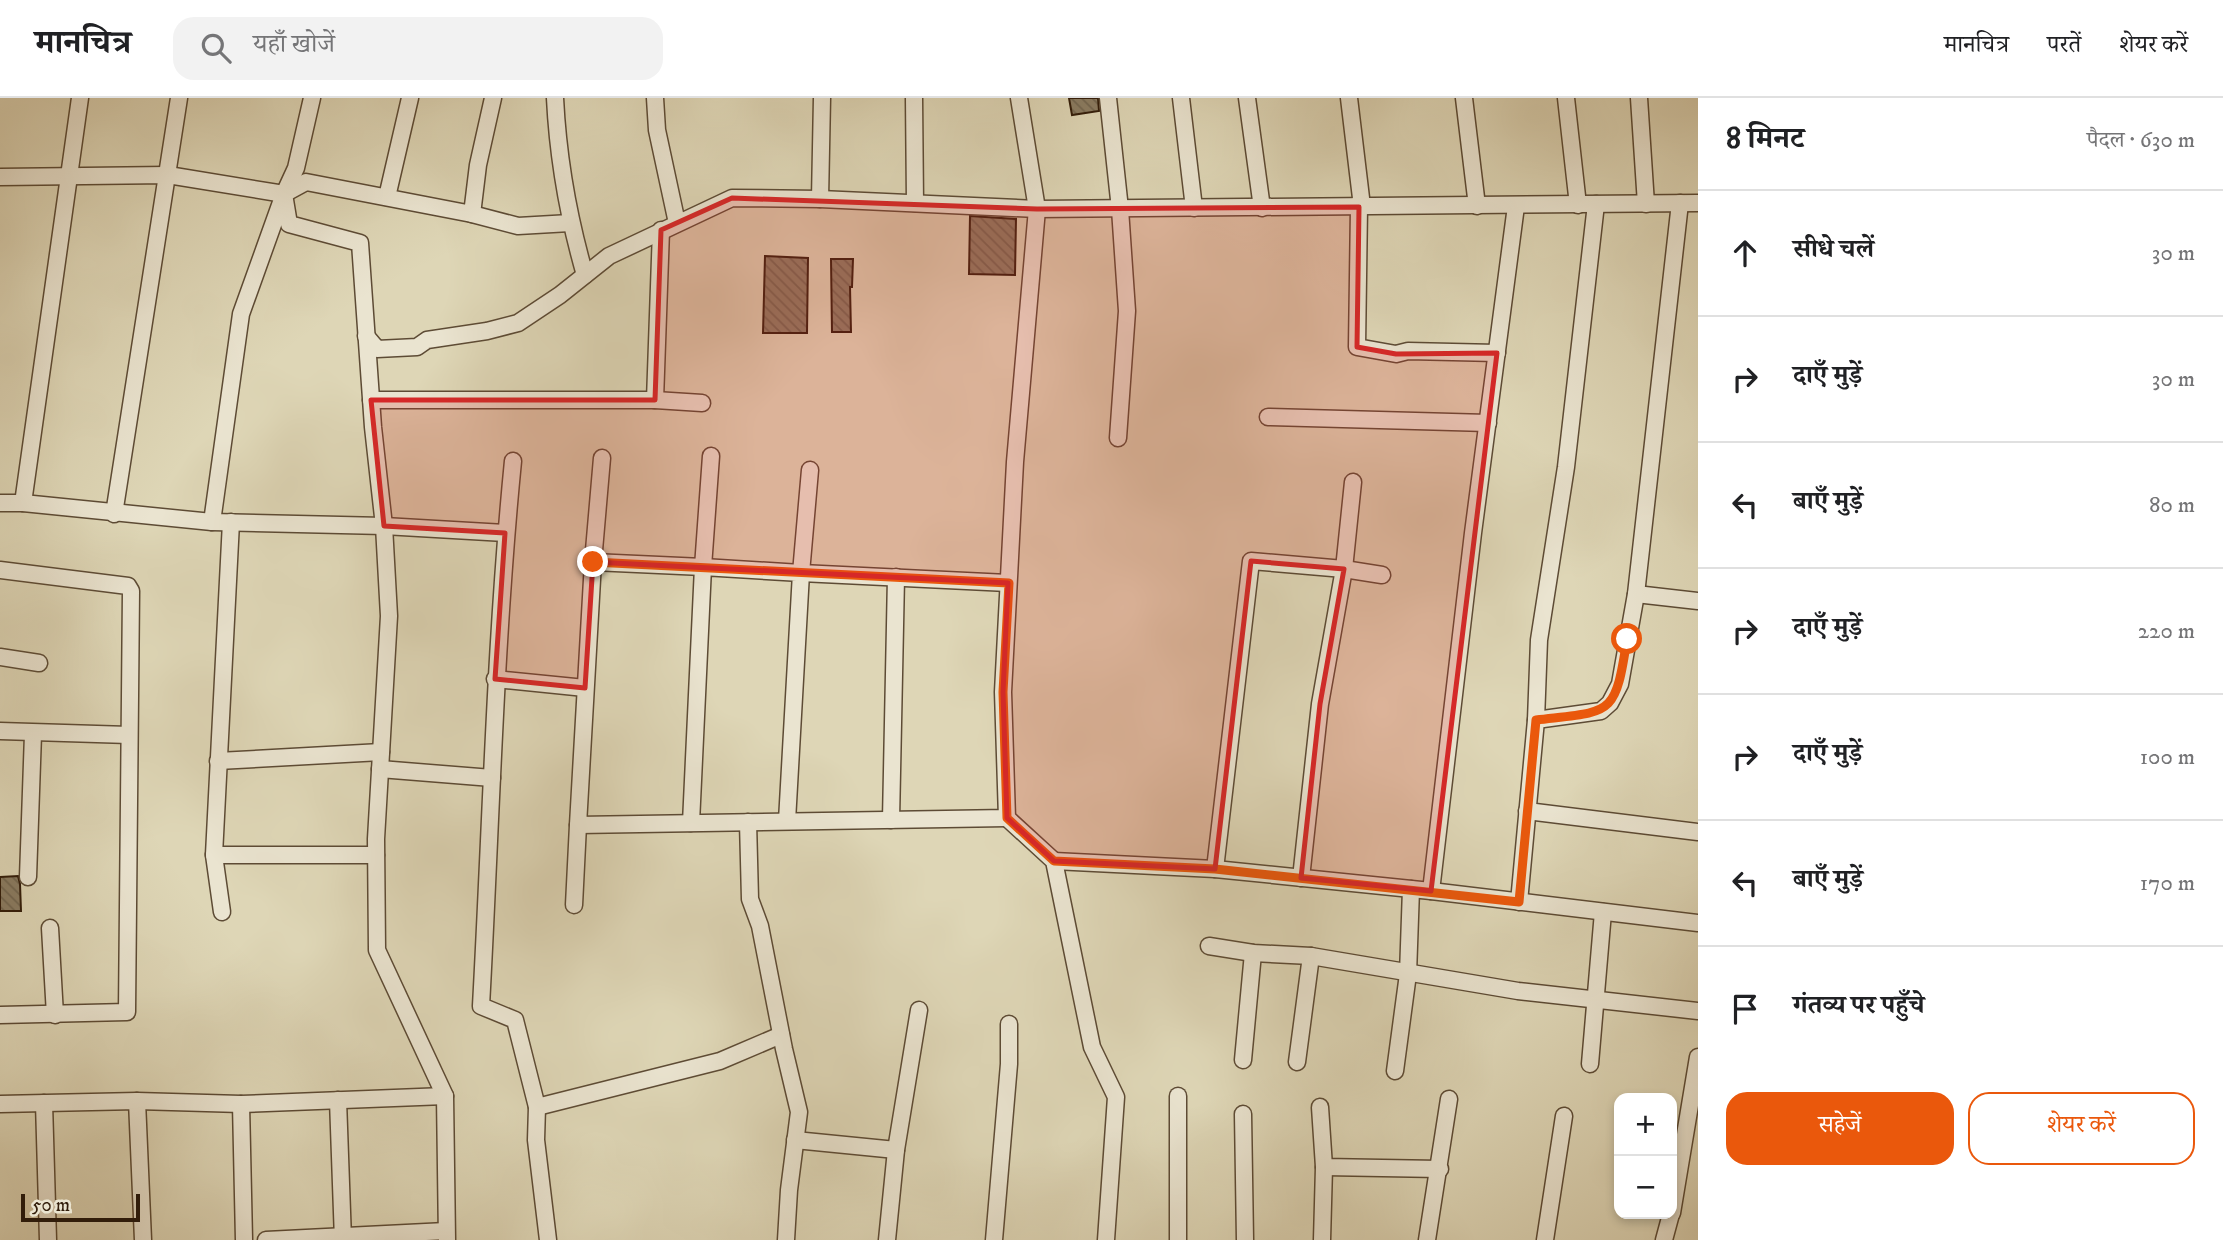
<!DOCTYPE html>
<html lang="hi">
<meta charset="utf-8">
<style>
:root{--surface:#fff;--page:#f2f2f2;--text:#202124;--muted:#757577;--line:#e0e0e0;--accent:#ea580c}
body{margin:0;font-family:"IM FELL DW Pica","Noto Serif Devanagari",serif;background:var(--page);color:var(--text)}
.controls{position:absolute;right:21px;bottom:21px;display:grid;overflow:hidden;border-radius:14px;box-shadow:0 4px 10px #0003}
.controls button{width:63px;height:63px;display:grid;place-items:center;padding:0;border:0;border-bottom:2px solid var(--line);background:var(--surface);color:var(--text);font:35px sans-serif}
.scale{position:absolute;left:21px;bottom:18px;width:119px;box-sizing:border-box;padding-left:7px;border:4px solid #321d0a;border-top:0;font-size:19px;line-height:24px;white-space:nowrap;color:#321d0a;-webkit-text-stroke:5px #eae4d0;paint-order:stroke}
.stop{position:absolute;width:21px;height:21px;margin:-16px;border:5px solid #ea580c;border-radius:50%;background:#fff}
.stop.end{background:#ea580c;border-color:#fff;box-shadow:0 2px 7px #0008}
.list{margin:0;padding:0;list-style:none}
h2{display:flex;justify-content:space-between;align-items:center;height:91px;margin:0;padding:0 28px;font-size:30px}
h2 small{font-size:23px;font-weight:400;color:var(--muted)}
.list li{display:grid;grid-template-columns:46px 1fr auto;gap:21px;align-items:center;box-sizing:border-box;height:126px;padding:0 28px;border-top:2px solid var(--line)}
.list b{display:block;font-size:26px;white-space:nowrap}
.list em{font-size:23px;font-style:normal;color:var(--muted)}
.actions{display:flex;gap:14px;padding:21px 28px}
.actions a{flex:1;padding:16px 0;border:2px solid var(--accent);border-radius:21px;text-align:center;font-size:24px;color:var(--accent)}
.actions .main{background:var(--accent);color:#fff}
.icon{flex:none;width:38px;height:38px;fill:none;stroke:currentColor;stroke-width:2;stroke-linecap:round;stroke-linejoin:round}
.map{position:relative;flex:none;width:1698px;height:1142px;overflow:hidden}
header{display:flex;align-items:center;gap:42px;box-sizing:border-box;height:98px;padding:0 35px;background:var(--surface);border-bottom:2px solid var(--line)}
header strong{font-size:33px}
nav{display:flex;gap:38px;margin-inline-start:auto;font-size:24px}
.search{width:490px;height:63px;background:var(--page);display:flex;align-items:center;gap:18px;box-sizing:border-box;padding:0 24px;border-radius:21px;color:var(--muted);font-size:26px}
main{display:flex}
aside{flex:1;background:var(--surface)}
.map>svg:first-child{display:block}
.building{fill:url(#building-back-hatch);stroke:#321d0a;stroke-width:2}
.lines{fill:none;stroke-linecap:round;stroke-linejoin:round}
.minor-casing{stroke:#5d4b35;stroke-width:19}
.minor{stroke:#eae4d0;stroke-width:16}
.route{stroke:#ea580c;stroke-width:9}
.marked{fill:#d62828;fill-opacity:0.2;stroke:#d62828;stroke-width:5;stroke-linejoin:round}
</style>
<header>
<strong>मानचित्र</strong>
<div class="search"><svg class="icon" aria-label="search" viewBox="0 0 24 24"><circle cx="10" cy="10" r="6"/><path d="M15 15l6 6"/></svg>यहाँ खोजें</div>
<nav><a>मानचित्र</a><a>परतें</a><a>शेयर करें</a></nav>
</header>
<main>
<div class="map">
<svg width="1698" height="1142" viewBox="0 0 1698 1142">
<defs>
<pattern id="building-back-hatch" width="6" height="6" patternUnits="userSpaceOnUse" patternTransform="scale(1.75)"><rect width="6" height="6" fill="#8b7d63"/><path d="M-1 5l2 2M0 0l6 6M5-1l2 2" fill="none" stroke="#726650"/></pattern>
</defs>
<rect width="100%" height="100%" fill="#ded6b6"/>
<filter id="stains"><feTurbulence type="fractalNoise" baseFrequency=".00286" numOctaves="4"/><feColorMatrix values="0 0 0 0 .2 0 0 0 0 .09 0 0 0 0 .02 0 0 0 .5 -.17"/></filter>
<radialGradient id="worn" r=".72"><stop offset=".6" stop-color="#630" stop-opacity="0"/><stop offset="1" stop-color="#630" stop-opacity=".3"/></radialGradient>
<!-- building -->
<g class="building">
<polygon points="1069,0 1098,0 1099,13 1072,17"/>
<polygon points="970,118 1016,121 1015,177 969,176"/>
<polygon points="765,158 808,160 807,235 763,235"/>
<polygon points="831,161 853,161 852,189 850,189 851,234 832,234"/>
<polygon points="18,778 20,786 21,813 0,813 0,779"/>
</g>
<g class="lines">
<!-- minor casing -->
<g class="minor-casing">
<g id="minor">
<path d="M555 0C558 61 568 118 585 177"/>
<polyline points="655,0 657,32 677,125"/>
<polyline points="914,0 915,105"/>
<polyline points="1108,0 1120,111 1127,213 1118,340"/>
<polyline points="1181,0 1194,110"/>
<polyline points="1247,0 1262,110"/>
<polyline points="1349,0 1361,100 1359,109 1357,249 1396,256 1408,253 1497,255"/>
<polyline points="1464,0 1477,108"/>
<polyline points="1566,0 1578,107"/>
<polyline points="1639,0 1646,106"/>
<polyline points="0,79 168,77 284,96 306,84 472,116 478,67 493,0"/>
<polyline points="284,96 289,126 360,145 373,329 384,428 389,518 376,741 377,852 445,998 447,1142"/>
<polyline points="387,99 410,0"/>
<polyline points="820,101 822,0"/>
<polyline points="472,116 518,128 570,125"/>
<polyline points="366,238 377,251 417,249 427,242 487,233 518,225 560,197 609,158 732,100 820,101 1037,111 1698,105"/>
<polyline points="371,302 655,302 661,132"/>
<polyline points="655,302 702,305"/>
<polyline points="1268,319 1488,325"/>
<polyline points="711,358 703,469 593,464 578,727 1007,720 1003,594 1015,364 1037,111 1019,0"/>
<path d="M513 363C495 545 491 727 481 908L515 922 537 1009 536 1042 548 1142"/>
<polyline points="810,372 801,475 1008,485"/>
<polyline points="0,405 23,405 212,424 384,428 505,435"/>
<polyline points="23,405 80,0"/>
<polyline points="114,416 179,0"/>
<polyline points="212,424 241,216 284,96 296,70 312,0"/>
<polyline points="231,424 214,757 376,757"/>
<polyline points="593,464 602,360"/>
<polyline points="0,472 128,488 131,493 127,914 0,917"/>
<polyline points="1636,496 1698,503"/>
<polyline points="0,559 39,565"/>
<polyline points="495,581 585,590"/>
<polyline points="1536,622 1601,613 1610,605 1620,586 1636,496 1680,105"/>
<polyline points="0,633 129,637"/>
<polyline points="218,663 381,654"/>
<polyline points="380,671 492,680"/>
<polyline points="1527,713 1698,734"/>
<polyline points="1007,720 1054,763 1092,949 1116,999 1106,1142"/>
<polyline points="891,722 896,479"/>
<polyline points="748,724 750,801 760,828 784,951 799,1014 789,1092 786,1142"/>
<polyline points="691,725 703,469 801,475 787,723"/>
<polyline points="214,757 222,814"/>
<polyline points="1054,763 1215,771 1431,793 1698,825"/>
<polyline points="1215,771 1251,463 1344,471 1382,477"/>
<polyline points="28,779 33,636"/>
<polyline points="1301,780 1320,606 1344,471 1353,384"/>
<polyline points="1431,793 1473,435 1516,108"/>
<polyline points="1519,804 1536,622 1539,542 1566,369 1596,106"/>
<polyline points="574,807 578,727"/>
<polyline points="50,830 55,917"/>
<polyline points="1209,848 1253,855 1311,858 1518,893 1698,913"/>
<polyline points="1243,962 1253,855"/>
<polyline points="1297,964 1311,858"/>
<polyline points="1590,966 1603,814"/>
<polyline points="1395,973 1408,876 1411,791"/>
<polyline points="1178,998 1178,1142"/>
<polyline points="338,1002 343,1142"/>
<polyline points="137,1003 143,1142"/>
<polyline points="44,1005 48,1142"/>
<polyline points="0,1006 137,1003 241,1006 445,998"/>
<polyline points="241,1006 244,1142"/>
<polyline points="537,1009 720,963 781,937"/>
<polyline points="1320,1009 1324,1069 1440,1071"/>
<polyline points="1243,1016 1245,1142"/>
<polyline points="795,1042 896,1052"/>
<polyline points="1672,1115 1698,959"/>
<polyline points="266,1142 446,1133"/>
<polyline points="887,1142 896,1052 919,912"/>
<polyline points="994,1142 1009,966 1009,926"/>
<polyline points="1322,1142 1324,1069"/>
<polyline points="1427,1142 1449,1001"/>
<polyline points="1545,1142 1564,1018"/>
<polyline points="1664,1142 1671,1116"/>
</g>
</g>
<!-- minor -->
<use href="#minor" class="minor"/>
</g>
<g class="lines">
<!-- route -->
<path class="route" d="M593 464 1009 485 1003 594 1007 720 1054 763 1215 771 1519 804 1536 622C1612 613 1615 620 1627 541"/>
</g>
<!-- marked area -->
<path class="marked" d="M732 100 1037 111 1359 109 1357 249 1396 256 1497 255 1431 793 1301 780 1320 606 1344 471 1251 463 1215 771 1054 763 1007 720 1003 594 1008 485 593 464 585 590 495 581 505 435 384 428 371 302H655L661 132Z"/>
<rect width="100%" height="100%" filter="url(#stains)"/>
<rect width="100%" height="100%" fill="url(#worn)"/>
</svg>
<div class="controls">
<button>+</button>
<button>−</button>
</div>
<div class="scale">50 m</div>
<div class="stop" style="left:1627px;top:541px"></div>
<div class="stop end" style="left:593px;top:464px"></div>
</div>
<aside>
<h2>8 मिनट<small>पैदल · 630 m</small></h2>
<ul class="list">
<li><svg class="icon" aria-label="ahead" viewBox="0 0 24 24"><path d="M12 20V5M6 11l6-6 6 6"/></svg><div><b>सीधे चलें</b></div><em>30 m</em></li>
<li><svg class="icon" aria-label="right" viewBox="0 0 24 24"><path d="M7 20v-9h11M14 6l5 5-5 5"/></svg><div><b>दाएँ मुड़ें</b></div><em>30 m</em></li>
<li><svg class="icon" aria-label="left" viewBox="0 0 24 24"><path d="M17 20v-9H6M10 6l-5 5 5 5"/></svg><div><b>बाएँ मुड़ें</b></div><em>80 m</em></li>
<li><svg class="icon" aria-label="right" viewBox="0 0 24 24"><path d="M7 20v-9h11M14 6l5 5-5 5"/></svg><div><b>दाएँ मुड़ें</b></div><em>220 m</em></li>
<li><svg class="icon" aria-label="right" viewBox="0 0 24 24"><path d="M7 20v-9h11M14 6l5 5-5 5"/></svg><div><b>दाएँ मुड़ें</b></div><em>100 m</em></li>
<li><svg class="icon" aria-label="left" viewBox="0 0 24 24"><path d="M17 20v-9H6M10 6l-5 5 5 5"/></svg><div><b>बाएँ मुड़ें</b></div><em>170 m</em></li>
<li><svg class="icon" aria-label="arrive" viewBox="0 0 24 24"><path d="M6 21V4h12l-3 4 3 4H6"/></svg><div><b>गंतव्य पर पहुँचे</b></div></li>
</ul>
<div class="actions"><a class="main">सहेजें</a><a>शेयर करें</a></div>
</aside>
</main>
